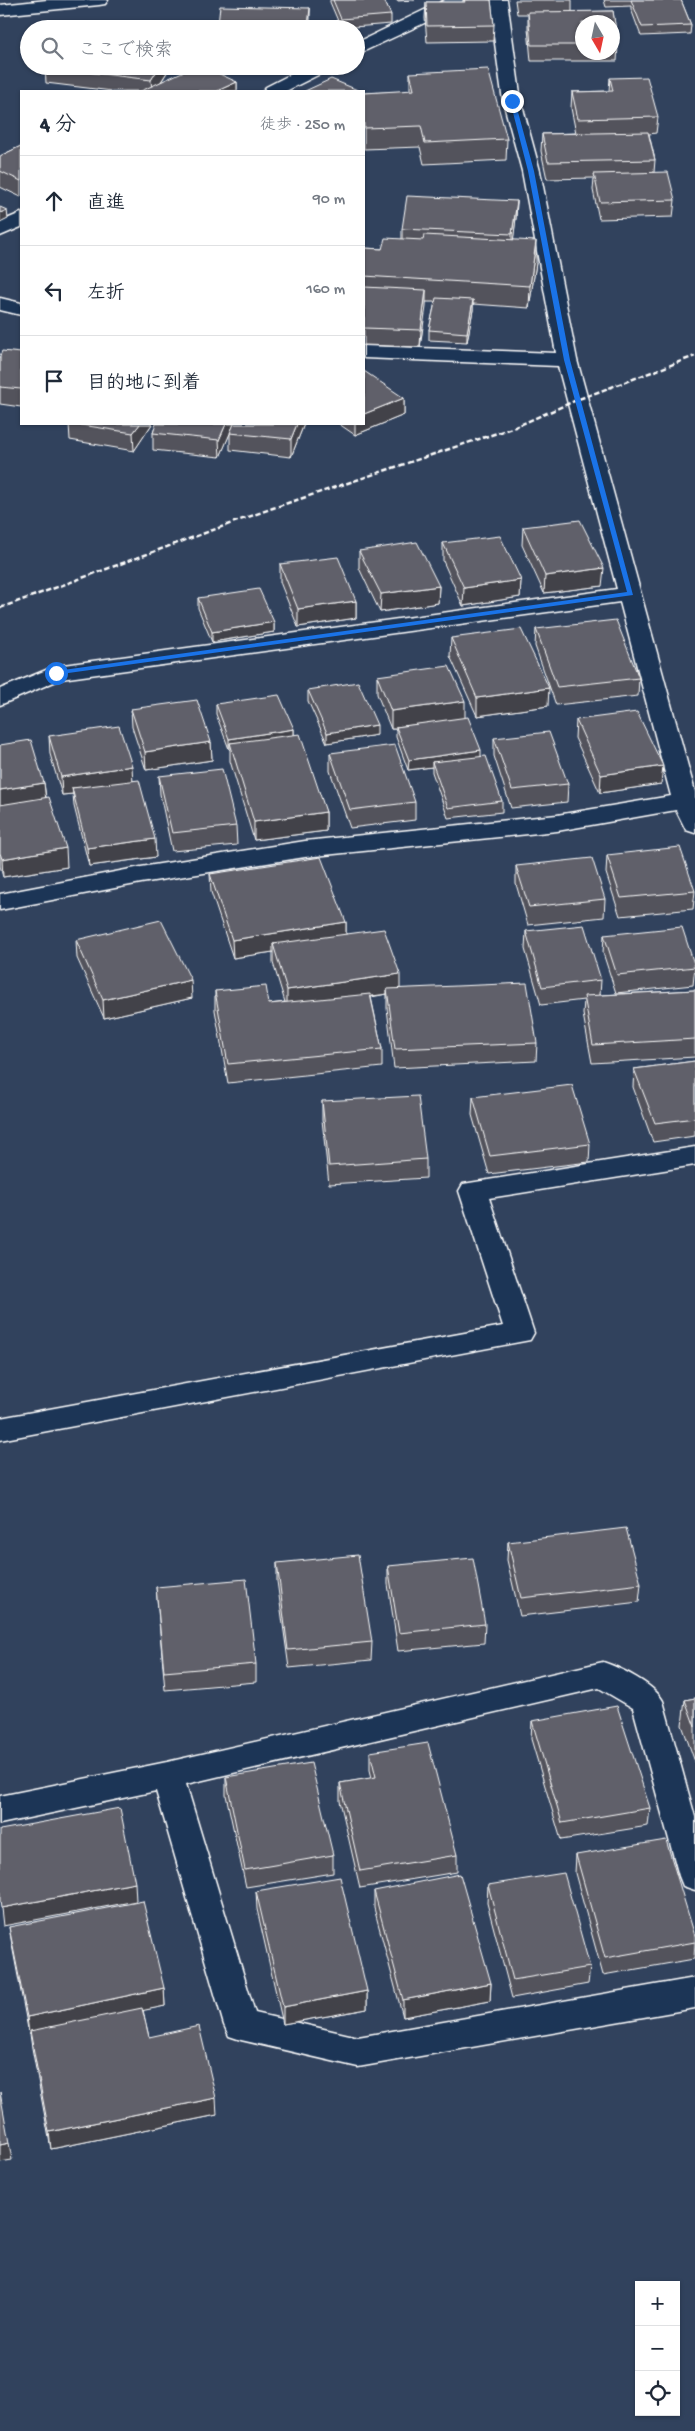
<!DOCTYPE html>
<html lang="ja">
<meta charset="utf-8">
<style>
:root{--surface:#fff;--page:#f2f2f3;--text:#1f2937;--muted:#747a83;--line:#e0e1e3}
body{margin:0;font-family:"Gochi Hand","Klee One",sans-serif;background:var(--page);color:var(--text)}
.controls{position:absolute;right:15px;bottom:15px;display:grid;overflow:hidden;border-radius:0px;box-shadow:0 1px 4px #0004}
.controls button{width:45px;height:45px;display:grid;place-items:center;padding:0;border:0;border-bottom:1px solid var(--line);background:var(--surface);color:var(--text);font:25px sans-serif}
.compass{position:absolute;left:575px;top:15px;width:45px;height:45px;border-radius:50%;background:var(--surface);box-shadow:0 1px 4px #0004;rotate:171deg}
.stop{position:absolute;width:15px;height:15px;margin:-11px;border:4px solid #1a73e8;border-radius:50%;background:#fff}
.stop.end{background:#1a73e8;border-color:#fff;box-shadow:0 1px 5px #0008}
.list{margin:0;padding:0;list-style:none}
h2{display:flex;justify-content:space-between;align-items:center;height:65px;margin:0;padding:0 20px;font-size:21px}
h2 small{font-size:16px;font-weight:400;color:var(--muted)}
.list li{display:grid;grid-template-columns:32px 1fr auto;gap:15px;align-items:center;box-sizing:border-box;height:90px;padding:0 20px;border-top:1px solid var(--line)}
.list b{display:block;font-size:19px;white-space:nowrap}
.list em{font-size:16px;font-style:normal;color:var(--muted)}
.icon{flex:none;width:28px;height:28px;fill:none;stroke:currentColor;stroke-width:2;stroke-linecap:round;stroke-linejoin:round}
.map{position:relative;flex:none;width:695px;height:2431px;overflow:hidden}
.search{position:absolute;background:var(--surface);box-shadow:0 1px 4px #0004;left:20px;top:20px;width:345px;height:55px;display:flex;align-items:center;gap:12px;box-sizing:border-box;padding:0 18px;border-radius:28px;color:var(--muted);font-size:19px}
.panel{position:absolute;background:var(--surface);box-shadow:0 1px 4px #0004;left:20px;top:90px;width:345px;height:335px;border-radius:0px}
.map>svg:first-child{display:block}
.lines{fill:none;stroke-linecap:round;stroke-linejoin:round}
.service-casing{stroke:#fff;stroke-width:3}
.secondary-casing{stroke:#fff;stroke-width:3}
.service{fill:#1d3557;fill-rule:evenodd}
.secondary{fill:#1d3557;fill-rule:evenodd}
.rail{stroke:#fff;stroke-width:2.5;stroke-dasharray:5.5 2.5;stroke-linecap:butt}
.wall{fill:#53535b;stroke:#fff;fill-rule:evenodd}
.shaded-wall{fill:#43434a;stroke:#fff}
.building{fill:#60606a;stroke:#fff}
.route{fill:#1a73e8}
</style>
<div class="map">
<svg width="695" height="2431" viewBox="0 0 695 2431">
<rect width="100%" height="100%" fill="#31425d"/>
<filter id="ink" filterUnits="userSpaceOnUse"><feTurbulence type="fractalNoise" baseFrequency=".02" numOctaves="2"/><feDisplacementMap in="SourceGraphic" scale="10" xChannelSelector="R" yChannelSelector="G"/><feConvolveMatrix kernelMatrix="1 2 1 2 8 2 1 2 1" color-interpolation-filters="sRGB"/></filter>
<g filter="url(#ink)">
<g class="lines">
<!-- service casing -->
<g class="service-casing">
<g id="service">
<polygon points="445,0 468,0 465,4 356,55 356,43"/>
<polygon points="489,0 507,0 521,101 540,171 577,360 695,792 695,833 686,830 676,810 557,831 305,857 141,883 0,910 0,894 141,867 305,841 557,815 671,796 620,602 61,679 0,705 0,689 56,666 617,589 558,366 364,358 364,346 556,353 522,171 503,101"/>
<polygon points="307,66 331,66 328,70 286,91 263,91 266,87"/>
<polygon points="21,213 21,227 0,236 0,222"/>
<polygon points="0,298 21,303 21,315 0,310"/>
<polygon points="695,1147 695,1165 489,1198 534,1333 530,1340 0,1440 0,1418 503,1326 459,1191 463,1184"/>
<path d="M603 1662C621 1668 655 1685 663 1701L695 1817V1890L683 1886 679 1876 633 1708 599 1688 186 1784 255 2013 358 2037 695 1978V2008L358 2067 241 2040 229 2036 224 2025 156 1791 0 1824V1796L167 1762Z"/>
</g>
</g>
<!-- secondary casing -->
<g class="secondary-casing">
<polygon id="secondary" points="47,0 108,0 105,4 99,5 0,15 0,5"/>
</g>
<!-- service -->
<use href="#service" class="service"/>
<!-- secondary -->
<use href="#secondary" class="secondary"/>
<!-- rail -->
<polyline class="rail" points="0,608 273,508 515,427 579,399 695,356"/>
</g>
<!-- wall -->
<g class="wall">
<polygon points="330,0 384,0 391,15 391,24 341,28 330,2"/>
<polygon points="396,0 415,0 397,1"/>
<polygon points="463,0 491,0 494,25 493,41 427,42 425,18 426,2 463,2"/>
<path d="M515 0H572V12L613 11 618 45 617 61H531L528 28V14H517ZM582 22H612V52H582Z"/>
<polygon points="604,0 681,0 691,25 690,34 641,36 631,9 631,6 606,7"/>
<polygon points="310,8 309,29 218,29 218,25"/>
<polygon points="45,66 171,66 161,82 237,82 237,91 112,91 46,83"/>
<polygon points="410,73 507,139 506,160 424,164 420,147 364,149 364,93 410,91"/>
<polygon points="610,78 658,117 656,133 649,134 655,160 654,172 675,200 673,217 599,219 593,190 594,178 547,179 541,151 542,134 576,133 571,108 572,92 609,91"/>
<polygon points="21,146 21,197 0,187 0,156"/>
<polygon points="517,201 516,218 513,240 536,263 529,308 473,304 473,310 467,342 429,340 429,330 435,302 426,302 420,347 364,345 364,248 382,249 402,239 402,229"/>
<polygon points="21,353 21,407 0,404 0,356"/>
<polygon points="404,398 404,415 355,435 339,424 364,424"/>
<polygon points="69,424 152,424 134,451 70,440"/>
<polygon points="156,424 304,424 291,457 230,450 230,433 220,457 153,450 153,433"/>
<polygon points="523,527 602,586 544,593 522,545"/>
<polygon points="443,543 521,580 520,597 463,606 443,561"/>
<polygon points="359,551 439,586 438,603 380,612 359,568"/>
<polygon points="280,564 356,601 356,618 298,627 280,582"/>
<polygon points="198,598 274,622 274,632 212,642 198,608"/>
<polygon points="536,629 639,678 638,696 556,705 535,646"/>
<polygon points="451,638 548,706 477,716 450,656"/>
<polygon points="377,676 465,718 481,756 502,801 502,812 448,818 432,772 432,767 408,770 396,737 396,729 391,729 377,694"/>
<polygon points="308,690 377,735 327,743 308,701"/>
<polygon points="216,704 294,729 294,735 326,812 326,831 254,840 230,761 230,749 229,749 216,714"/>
<polygon points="131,709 211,742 212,760 146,770 132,727"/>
<polygon points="576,720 661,784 600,793 575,738"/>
<polygon points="49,736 133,780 156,857 89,866 74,806 73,794 62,795 50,754"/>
<polygon points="494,738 568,784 567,802 511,808 494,756"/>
<polygon points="0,745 44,783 46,797 67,867 3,877 0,866"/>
<polygon points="330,753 415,802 415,820 350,828 330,771"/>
<polygon points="159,776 236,826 237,845 172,851 160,794"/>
<polygon points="607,855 695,891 693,909 620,916 606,873"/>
<polygon points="516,866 605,899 604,917 528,925 516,884"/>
<polygon points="210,874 346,922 346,934 400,989 537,1043 536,1061 394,1068 387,1008 387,994 371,997 382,1049 382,1067 228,1083 215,1010 215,991 269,1004 285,1002 273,963 273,952 233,958 211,892"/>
<polygon points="526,931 601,980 600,995 695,990 695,1057 592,1063 583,1014 584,1000 541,1005 525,949"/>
<polygon points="604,935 695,967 693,985 616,993 603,953"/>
<polygon points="76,940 192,998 104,1018 77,958"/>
<polygon points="695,1061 695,1136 653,1142 633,1087 634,1069"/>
<polygon points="473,1097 590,1144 589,1162 489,1174 472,1115"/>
<polygon points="322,1101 426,1159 426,1178 329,1184 322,1120"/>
<polygon points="508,1542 641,1584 639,1602 520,1616 507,1560"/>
<polygon points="277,1563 372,1642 371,1660 289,1668 277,1581"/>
<polygon points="388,1566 485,1624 484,1643 398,1651 388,1584"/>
<polygon points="156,1587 256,1664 256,1682 165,1690"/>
<polygon points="695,1698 695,1762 682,1725 685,1700"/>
<polygon points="532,1721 650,1808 648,1826 561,1840 531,1739"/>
<polygon points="370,1752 457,1855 457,1872 360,1888 340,1801 340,1783 372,1778 370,1770"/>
<polygon points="226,1777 333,1855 333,1873 246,1887 226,1795"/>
<polygon points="576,1855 695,1942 694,1959 603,1975 575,1873"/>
<polygon points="488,1885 590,1967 588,1984 512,1998 487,1903"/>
<polygon points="256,1891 367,1991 367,2009 283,2024 257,1909"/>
<polygon points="374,1891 491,1983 490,2001 403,2017 374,1908"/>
<polygon points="9,1927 164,1988 165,2006 143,2010 149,2037 217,2115 51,2149 32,2048 30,2034 29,2034 12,1945"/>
</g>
<!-- shaded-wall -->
<g class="shaded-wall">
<polygon points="310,8 310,24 309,29 308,29"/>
<polygon points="160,66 171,66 155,91 152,91 151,80"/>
<polygon points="237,82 237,91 217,91"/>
<polygon points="517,201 516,218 512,251 512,234"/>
<polygon points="7,210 8,219 0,223 0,213"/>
<polygon points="536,241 536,263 529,308 530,286"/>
<polygon points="426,290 426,307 420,347 421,330"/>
<polygon points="473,300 473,310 467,342 467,333"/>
<polygon points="404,398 404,415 355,435 355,424 364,424 364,414"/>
<polygon points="140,424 152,424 134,451 133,433"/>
<polygon points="226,424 234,424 220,457 219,440"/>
<polygon points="297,424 304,424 291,457 291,439"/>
<polygon points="604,568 602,586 544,593 545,576"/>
<polygon points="521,580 520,597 463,606 464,588"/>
<polygon points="439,586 438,603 380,612 381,594"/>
<polygon points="356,601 356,618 298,627 298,609"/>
<polygon points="274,622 274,632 212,642 212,632"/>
<polygon points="549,688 548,706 477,716 477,698"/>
<polygon points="465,701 465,719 396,727 396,729 391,729 391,711"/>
<polygon points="377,725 377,735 327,743 327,733"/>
<polygon points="294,729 294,739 230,743 230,749 229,749 229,739"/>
<polygon points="211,742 212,760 146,770 145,752"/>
<polygon points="481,750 481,760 432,762 432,767 408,770 409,760"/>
<polygon points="132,766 133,784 72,788 73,794 62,795 61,777"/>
<polygon points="663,766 661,784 600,793 601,775"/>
<polygon points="44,783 46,801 0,808 0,790"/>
<polygon points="326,812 326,831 254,840 254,822"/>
<polygon points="155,839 156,857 89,866 87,848"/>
<polygon points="66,848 67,867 3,877 2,859"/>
<polygon points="346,922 346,941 273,944 273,952 233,958 232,940"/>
<polygon points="400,974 400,993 387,989 387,994 287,1008 287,990"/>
<polygon points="191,980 192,998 104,1018 103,1000"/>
<polygon points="135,1883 136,1901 3,1926 1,1908"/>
<polygon points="491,1983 490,2001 403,2017 403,2000"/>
<polygon points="164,1988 165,2006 29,2034 27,2017"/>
<polygon points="367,1991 367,2009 283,2024 283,2007"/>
<polygon points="216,2098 217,2115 51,2149 49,2132"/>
<polygon points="9,2143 12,2160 0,2162 0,2145"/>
</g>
<!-- building -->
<g class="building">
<polygon points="333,0 384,0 391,15 341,19"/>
<polygon points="464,0 491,0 494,25 427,26 426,2 465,2"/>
<polygon points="631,0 681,0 691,25 642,27"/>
<polygon points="220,6 310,8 308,26 218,25"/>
<polygon points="613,11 618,45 612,45 612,22 582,22 582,45 531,45 528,12"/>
<polygon points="75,25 109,29 72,29"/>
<polygon points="45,66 160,66 151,80 45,67"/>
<polygon points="195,66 202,66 237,82 217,91 141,91"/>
<polygon points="488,69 507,139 425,143 421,126 364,128 364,93 414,90 410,73"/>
<polygon points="647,77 658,117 578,119 572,92 613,91 610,78"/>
<polygon points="331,79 360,91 305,91"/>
<polygon points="648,132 655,160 548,162 542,134"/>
<polygon points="21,146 21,181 0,171 0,156"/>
<polygon points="668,172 675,200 600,202 594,174"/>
<polygon points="407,196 517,201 512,234 402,229"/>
<polygon points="0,207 7,210 0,213"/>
<polygon points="424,235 536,241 530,286 364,276 364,248 382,249 385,238 423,240"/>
<polygon points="364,287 426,290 421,330 364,328"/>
<polygon points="436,298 473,300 467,333 429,330"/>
<polygon points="2,351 21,353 21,389 0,387 0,356"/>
<polygon points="364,371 404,398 364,414"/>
<polygon points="75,424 140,424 133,433"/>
<polygon points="156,424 226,424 219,440 153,433"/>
<polygon points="234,424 297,424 291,439 230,433"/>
<polygon points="580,520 604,568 545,576 523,527"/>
<polygon points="500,536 521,580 464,588 443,543"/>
<polygon points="417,542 439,586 381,594 359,551"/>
<polygon points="338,557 356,601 298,609 280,564"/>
<polygon points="259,589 274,622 212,632 198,598"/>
<polygon points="616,620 639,678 557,687 536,629"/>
<polygon points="521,629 549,688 477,698 451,638"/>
<polygon points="449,666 465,701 391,711 377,676"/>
<polygon points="358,682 377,725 327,733 308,690"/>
<polygon points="279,695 294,729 229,739 216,704"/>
<polygon points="197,700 211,742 145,752 131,709"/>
<polygon points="637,712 663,766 601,775 576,720"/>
<polygon points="468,717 481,750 409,760 396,727"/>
<polygon points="119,726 132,766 61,777 49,736"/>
<polygon points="549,732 568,784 512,790 494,738"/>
<polygon points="300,734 326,812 254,822 230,743"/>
<polygon points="31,740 44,783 0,790 0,745"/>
<polygon points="395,745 415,802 350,810 330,753"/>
<polygon points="486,756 502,801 448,808 432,762"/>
<polygon points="222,769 236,826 172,833 159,776"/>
<polygon points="139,780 155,839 87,848 72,788"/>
<polygon points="49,797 66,848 2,859 0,853 0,805"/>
<polygon points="680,847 695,891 621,898 607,855"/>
<polygon points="321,857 346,922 232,940 210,874"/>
<polygon points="592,858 605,899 529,907 516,866"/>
<polygon points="161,920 191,980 103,1000 76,940"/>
<polygon points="584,925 601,980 542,987 526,931"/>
<polygon points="682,927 695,967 617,975 604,935"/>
<polygon points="384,929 400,974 287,990 273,944"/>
<polygon points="527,983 537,1043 395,1049 387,989"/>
<polygon points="266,986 269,1004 370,994 382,1049 228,1064 215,991"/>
<polygon points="695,990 695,1039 593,1045 584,996"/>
<polygon points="695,1061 695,1118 655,1123 634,1069"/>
<polygon points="572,1085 590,1144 490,1156 473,1097"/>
<polygon points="418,1096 426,1159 329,1166 322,1101"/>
<polygon points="626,1528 641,1584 521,1598 508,1542"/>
<polygon points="358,1555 372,1642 288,1650 277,1563"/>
<polygon points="473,1558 485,1624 399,1633 388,1566"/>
<polygon points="246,1579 256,1664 164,1672 156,1587"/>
<polygon points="695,1698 695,1727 685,1700"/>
<polygon points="617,1706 650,1808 562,1823 532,1721"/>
<polygon points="428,1743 457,1855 360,1871 340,1783 376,1777 370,1752"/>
<polygon points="311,1763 333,1855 245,1870 226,1777"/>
<polygon points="120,1808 135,1883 1,1908 0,1901 0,1830"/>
<polygon points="666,1840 695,1936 695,1942 605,1958 576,1855"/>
<polygon points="564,1873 590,1967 513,1980 488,1885"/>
<polygon points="460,1874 491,1983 403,2000 374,1891"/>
<polygon points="340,1877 367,1991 283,2007 256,1891"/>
<polygon points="143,1901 164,1988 27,2017 9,1927"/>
<polygon points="142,2008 149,2037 199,2026 216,2098 49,2132 30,2031"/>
<polygon points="0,2092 9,2143 0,2145"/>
</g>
</g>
<!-- route -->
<polygon class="route" points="512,99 515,101 534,171 570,360 633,595 54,675 56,671 627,592 564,360 528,171 510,101"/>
</svg>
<div class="controls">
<button>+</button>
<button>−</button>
<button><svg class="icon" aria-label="locate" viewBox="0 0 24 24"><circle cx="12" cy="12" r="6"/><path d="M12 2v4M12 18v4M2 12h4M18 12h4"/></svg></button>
</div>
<svg class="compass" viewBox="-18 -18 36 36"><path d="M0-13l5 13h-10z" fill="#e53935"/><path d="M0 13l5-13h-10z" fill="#747a83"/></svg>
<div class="stop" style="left:56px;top:673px"></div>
<div class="stop end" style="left:512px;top:101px"></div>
<div class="search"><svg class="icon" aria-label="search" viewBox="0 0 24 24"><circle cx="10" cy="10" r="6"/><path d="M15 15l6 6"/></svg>ここで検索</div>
<section class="panel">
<h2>4 分<small>徒歩 · 250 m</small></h2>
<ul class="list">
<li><svg class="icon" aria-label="ahead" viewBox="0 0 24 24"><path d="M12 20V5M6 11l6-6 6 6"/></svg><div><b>直進</b></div><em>90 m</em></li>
<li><svg class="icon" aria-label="left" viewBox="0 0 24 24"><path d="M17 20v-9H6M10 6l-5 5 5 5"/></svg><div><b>左折</b></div><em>160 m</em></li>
<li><svg class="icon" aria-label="arrive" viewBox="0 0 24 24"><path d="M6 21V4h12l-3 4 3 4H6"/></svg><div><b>目的地に到着</b></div></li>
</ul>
</section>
</div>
